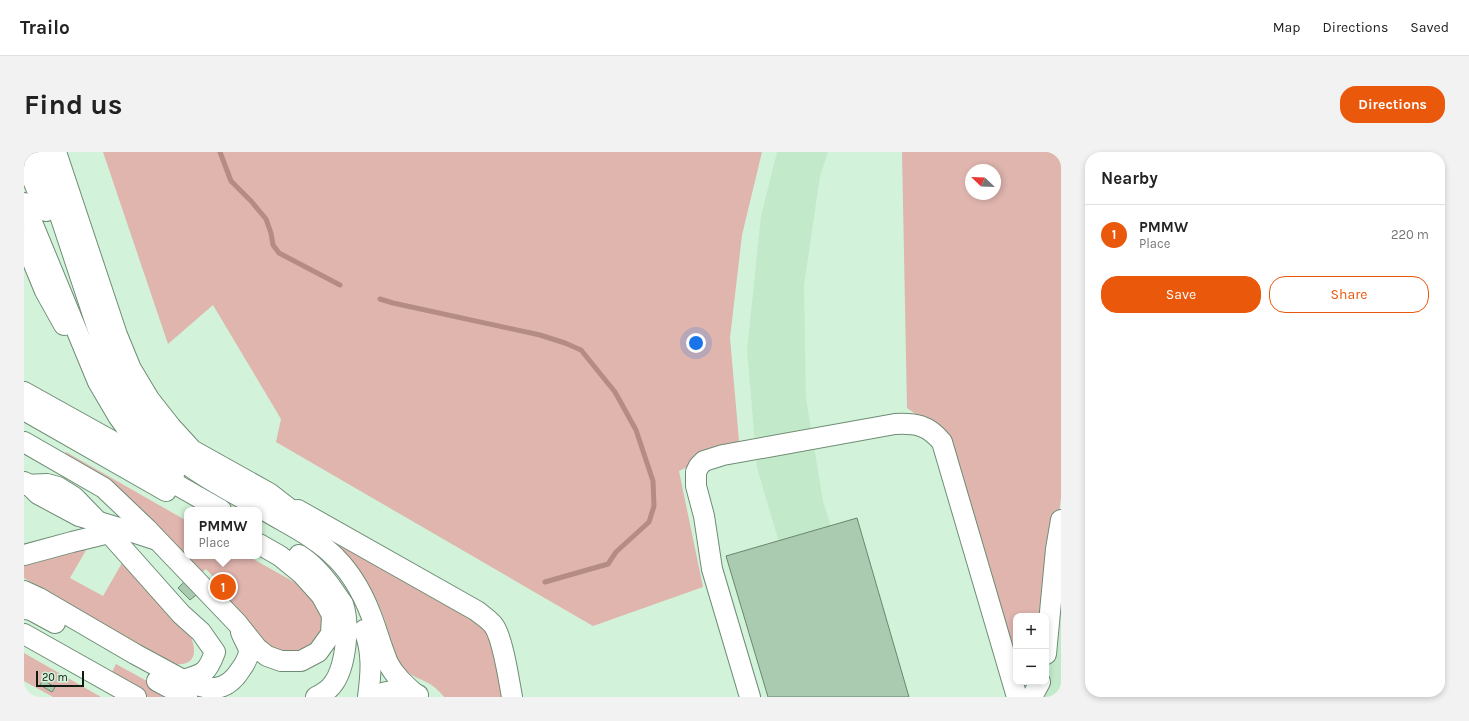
<!DOCTYPE html>
<meta charset="utf-8">
<style>
:root{--surface:#fff;--page:#f2f2f2;--text:#222;--muted:#767676;--line:#e0e0e0;--accent:#ea580c}
body{margin:0;font-family:Karla,sans-serif;background:var(--page);color:var(--text)}
.controls{position:absolute;right:12px;bottom:12px;display:grid;overflow:hidden;border-radius:8px;box-shadow:0 2px 6px #0003}
.controls button{width:36px;height:36px;display:grid;place-items:center;padding:0;border:0;border-bottom:1px solid var(--line);background:var(--surface);color:var(--text);font:20px sans-serif}
.compass{position:absolute;left:941px;top:12px;width:36px;height:36px;border-radius:50%;background:var(--surface);box-shadow:0 2px 6px #0003;rotate:293deg}
.scale{position:absolute;left:12px;bottom:10px;width:48px;box-sizing:border-box;padding-left:4px;border:2px solid #101c13;border-top:0;font-size:11px;line-height:14px;white-space:nowrap;color:#101c13;-webkit-text-stroke:3px #d2f3d9;paint-order:stroke}
.you{position:absolute;left:672px;top:191px;width:14px;height:14px;margin:-10px;border:3px solid #fff;border-radius:50%;background:#1a73e8;box-shadow:0 0 0 6px #1a73e833}
.badge{display:grid;place-items:center;width:26px;height:26px;border-radius:50%;background:var(--accent);color:#fff;font-size:13px;font-weight:700}
.pin{position:absolute;translate:-50% -50%;border:2px solid #fff;box-shadow:0 1px 4px #0006}
.popup{position:absolute;left:160px;top:355px;width:78px;height:52px;box-sizing:border-box;display:grid;place-content:center;border-radius:8px;background:var(--surface);filter:drop-shadow(0 1px 3px #0005);font-size:13px;white-space:nowrap;color:var(--muted)}
.popup b{font-size:15px;color:var(--text)}
.popup::after{content:'';position:absolute;left:50%;top:100%;margin-left:-8px;border:8px solid transparent;border-top-color:var(--surface)}
.list{margin:0;padding:0;list-style:none}
h2{display:flex;justify-content:space-between;align-items:center;height:52px;margin:0;padding:0 16px;font-size:17px}
h2 small{font-size:13px;font-weight:400;color:var(--muted)}
.list li{display:grid;grid-template-columns:26px 1fr auto;gap:12px;align-items:center;box-sizing:border-box;height:60px;padding:0 16px;border-top:1px solid var(--line)}
.list b{display:block;font-size:15px;white-space:nowrap}
.list p{margin:0;font-size:13px;white-space:nowrap;color:var(--muted)}
.list em{font-size:13px;font-style:normal;color:var(--muted)}
.actions{display:flex;gap:8px;padding:12px 16px}
.actions a{flex:1;padding:9px 0;border:1px solid var(--accent);border-radius:16px;text-align:center;font-size:14px;color:var(--accent)}
.actions .main{background:var(--accent);color:#fff}
.map{position:relative;flex:none;width:1037px;height:545px;overflow:hidden;border-radius:16px}
header{display:flex;align-items:center;gap:24px;box-sizing:border-box;height:56px;padding:0 20px;background:var(--surface);border-bottom:1px solid var(--line)}
header strong{font-size:19px}
nav{display:flex;gap:22px;margin-inline-start:auto;font-size:14px}
.intro{display:flex;align-items:center;justify-content:space-between;box-sizing:border-box;height:96px;padding:0 24px}
h1{margin:0;font-size:28px}
.button{padding:10px 18px;border-radius:16px;background:var(--accent);color:#fff;font-size:14px;font-weight:700}
main{display:flex;gap:24px;padding:0 24px}
aside{flex:1;background:var(--surface);border-radius:16px;box-shadow:0 2px 6px #0003}
.map>svg:first-child{display:block}
.built{fill:#c2eaca}
.green{fill:#dfb5ae;fill-rule:evenodd}
.lines{fill:none;stroke-linecap:round;stroke-linejoin:round}
.stream{stroke:#b58c84;stroke-width:5}
.building{fill:#aacbb0;stroke:#69876f}
.minor-casing{stroke:#6e8c74;stroke-width:22}
.minor{stroke:#fff;stroke-width:20}
</style>
<header>
<strong>Trailo</strong>
<nav><a>Map</a><a>Directions</a><a>Saved</a></nav>
</header>
<div class="intro"><h1>Find us</h1><a class="button">Directions</a></div>
<main>
<div class="map">
<svg width="1037" height="545" viewBox="0 0 1037 545">
<rect width="100%" height="100%" fill="#d2f3d9"/>
<!-- built -->
<g class="built">
<polygon points="753,0 804,0 796,25 780,133 782,246 799,349 860,545 801,545 733,316 723,198 737,64"/>
<polygon points="1037,423 1037,545 1021,545 1029,501"/>
</g>
<!-- green -->
<g class="green">
<polygon points="79,0 738,0 718,83 706,186 715,289 655,319 679,435 569,474 252,290 257,267 189,153 144,192"/>
<path d="M878 0H1037V346L1021 464H992V507L918 281 883 256ZM947 18H971V42H947Z"/>
<polygon points="42,300 163,369 163,404 224,404 279,435 298,459 299,471 295,482 288,492 276,499 259,501 246,495 187,435 191,431 202,444 208,439 196,426 193,429 182,417 175,423 40,304"/>
<path d="M310 388 453 470 461 477 466 486 480 545H420C417 541 413 537 409 534 399 527 386 525 378 515 368 501 366 484 361 469 351 438 333 411 309 390Z"/>
<path d="M65 393 46 426 79 444 98 411 86 396 165 480C174 500 173 515 147 512L0 426V411Z"/>
<polygon points="0,501 77,545 29,545 0,529"/>
<polygon points="92,512 152,545 124,545 86,524"/>
</g>
<g class="lines">
<!-- stream -->
<g class="stream">
<polyline points="196,0 207,29 227,49 242,67 247,81 249,93 255,101 316,133"/>
<polyline points="356,147 369,151 516,183 541,191 557,198 591,240 612,278 629,329 630,354 625,370 592,400 584,412 521,430"/>
</g>
</g>
<!-- building -->
<g class="building">
<polygon points="833,366 885,545 744,545 702,404"/>
<polygon points="196,426 208,438 202,444 191,431"/>
<polygon points="160,430 172,443 166,448 154,436"/>
<polygon points="19,528 31,535 28,540 16,533"/>
</g>
<g class="lines">
<!-- minor casing -->
<g class="minor-casing">
<g id="minor">
<path d="M15 0 81 199C100 245 128 291 171 318 193 333 218 346 242 359 265 373 293 386 312 406 330 424 343 450 351 474 355 486 359 499 364 511 370 523 380 532 390 541"/>
<polyline points="32,0 93,183 107,217 125,247 147,275 168,298 245,341 272,362 283,375"/>
<polyline points="0,7 22,59"/>
<polyline points="0,51 74,230 94,264 109,285 128,305 150,323"/>
<polyline points="0,88 21,139 40,173"/>
<polyline points="0,240 124,309"/>
<polyline points="0,258 142,339"/>
<polyline points="0,290 80,336 123,377 213,471 233,496 243,504 257,509 277,509 294,500 307,482 308,463 297,443 278,422 256,404 235,392"/>
<polyline points="132,321 197,358"/>
<polyline points="0,330 4,332 14,342 55,364 102,378 130,387"/>
<path d="M0 333 23 332 34 335 50 345 85 381 157 462 177 480 191 500C183 522 179 522 159 528L111 502 15 446 0 439"/>
<path d="M274 358 453 459C459 464 466 468 470 474 479 487 485 529 488 545"/>
<polyline points="0,403 48,390 85,381"/>
<path d="M275 403C291 413 302 427 312 442 314 445 317 449 319 452 326 472 322 515 309 532 305 538 298 542 292 545"/>
<polyline points="0,457 7,458 31,471"/>
<path d="M340 478C349 500 347 522 344 545"/>
<polyline points="0,482 112,545"/>
<polyline points="1022,502 1032,397 1037,368"/>
<path d="M159 528C183 538 201 543 217 517 220 513 224 506 225 500 225 495 219 486 217 480"/>
<polyline points="133,529 163,545"/>
<path d="M350 545C363 537 381 537 394 543"/>
<path d="M726 545 688 417 680 364 672 334V320L675 314 680 309 699 303 871 272C892 271 904 273 918 290L993 545"/>
<polyline points="1008,545 1016,530"/>
</g>
</g>
<!-- minor -->
<use href="#minor" class="minor"/>
</g>
</svg>
<div class="controls">
<button>+</button>
<button>−</button>
</div>
<svg class="compass" viewBox="-18 -18 36 36"><path d="M0-13l5 13h-10z" fill="#e53935"/><path d="M0 13l5-13h-10z" fill="#767676"/></svg>
<div class="scale">20 m</div>
<div class="you"></div>
<div class="pin badge" style="left:199px;top:435px">1</div>
<div class="popup"><b>PMMW</b>Place</div>
</div>
<aside>
<h2>Nearby<small></small></h2>
<ul class="list">
<li><span class="badge">1</span><div><b>PMMW</b><p>Place</p></div><em>220 m</em></li>
</ul>
<div class="actions"><a class="main">Save</a><a>Share</a></div>
</aside>
</main>
